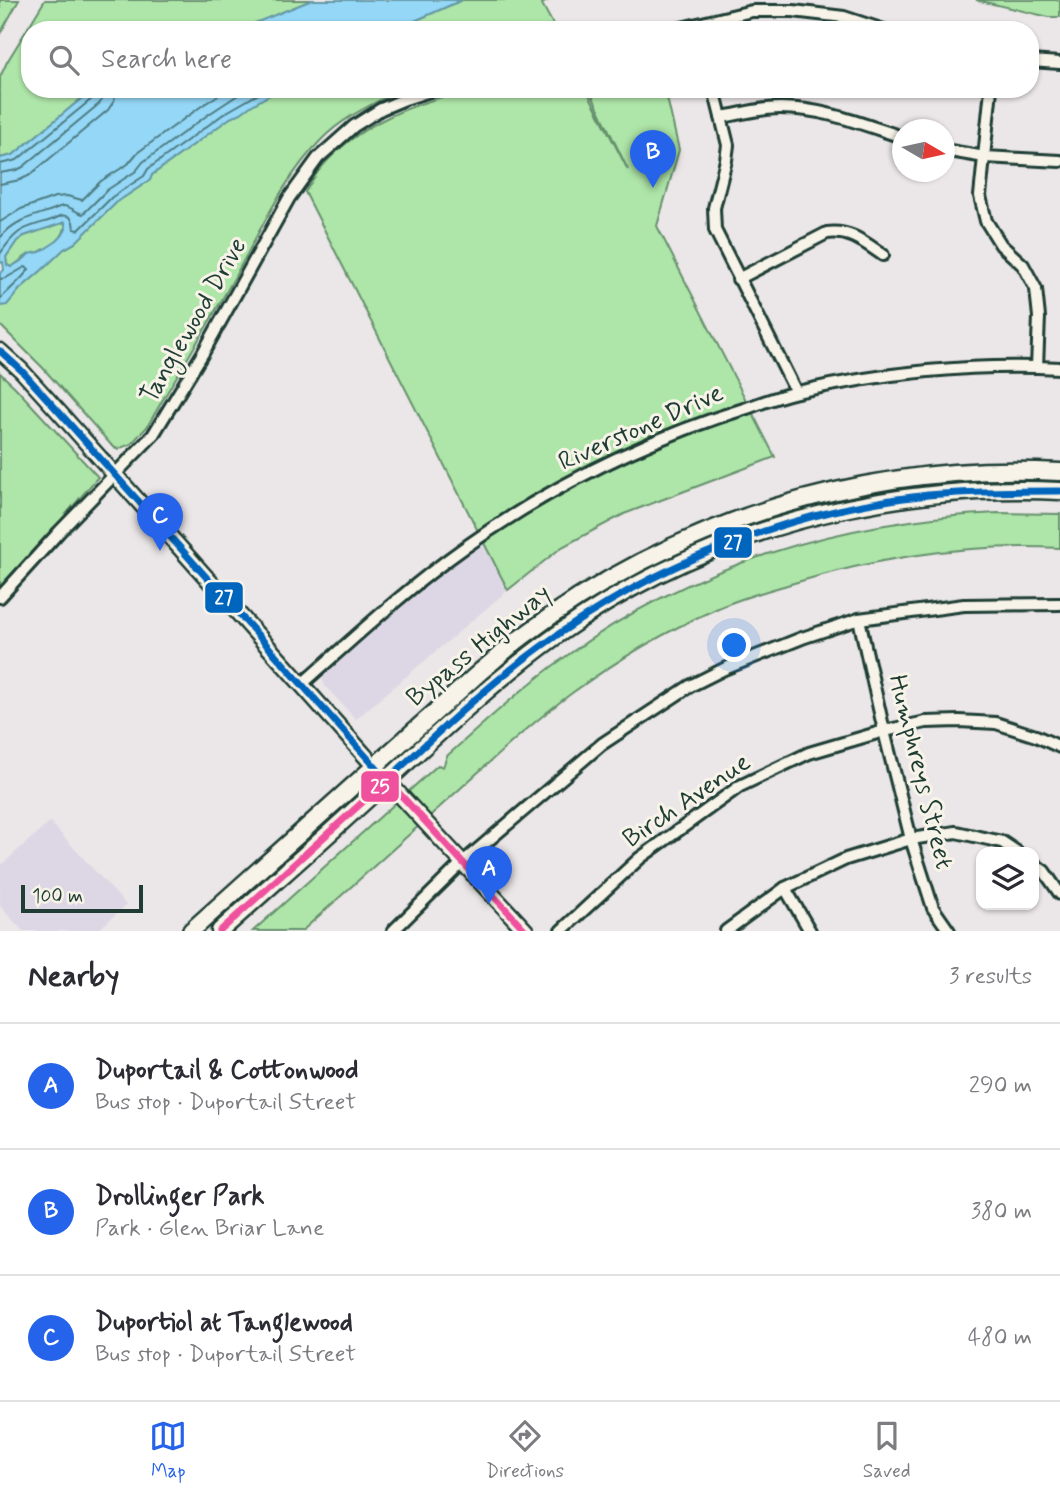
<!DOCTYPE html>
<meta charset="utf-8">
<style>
:root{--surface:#fff;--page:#f2f2f3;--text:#2b2b33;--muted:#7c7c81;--line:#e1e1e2;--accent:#2563eb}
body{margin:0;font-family:Mynerve,sans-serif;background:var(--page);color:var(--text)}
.controls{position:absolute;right:21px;bottom:21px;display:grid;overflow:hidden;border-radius:14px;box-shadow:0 2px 5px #0004}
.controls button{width:63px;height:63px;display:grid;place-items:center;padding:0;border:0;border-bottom:2px solid var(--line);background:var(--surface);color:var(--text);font:35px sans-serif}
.compass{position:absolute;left:892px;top:119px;width:63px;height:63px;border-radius:50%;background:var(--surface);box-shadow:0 2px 5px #0004;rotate:99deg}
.scale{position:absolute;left:21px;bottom:18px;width:122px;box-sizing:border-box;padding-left:7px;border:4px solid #1f3d34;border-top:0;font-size:19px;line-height:24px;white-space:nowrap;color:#1f3d34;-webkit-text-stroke:5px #f7f3e8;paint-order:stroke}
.you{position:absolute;left:735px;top:646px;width:24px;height:24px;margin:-18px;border:5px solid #fff;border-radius:50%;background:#1a73e8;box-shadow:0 0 0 10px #1a73e833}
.badge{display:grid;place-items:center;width:46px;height:46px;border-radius:50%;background:var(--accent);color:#fff;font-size:23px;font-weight:700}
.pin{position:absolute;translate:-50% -58px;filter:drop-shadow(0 2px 4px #0008)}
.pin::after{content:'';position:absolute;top:37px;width:24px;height:21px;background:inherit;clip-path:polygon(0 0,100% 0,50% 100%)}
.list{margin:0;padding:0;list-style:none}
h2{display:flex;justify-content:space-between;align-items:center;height:91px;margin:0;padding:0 28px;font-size:30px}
h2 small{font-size:23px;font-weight:400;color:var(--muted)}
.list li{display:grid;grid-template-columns:46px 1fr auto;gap:21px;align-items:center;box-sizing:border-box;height:126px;padding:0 28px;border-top:2px solid var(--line)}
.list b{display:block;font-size:26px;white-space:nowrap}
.list p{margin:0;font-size:23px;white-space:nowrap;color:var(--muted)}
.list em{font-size:23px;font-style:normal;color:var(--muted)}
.icon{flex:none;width:38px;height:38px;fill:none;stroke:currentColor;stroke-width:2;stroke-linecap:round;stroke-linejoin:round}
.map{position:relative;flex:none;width:1060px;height:931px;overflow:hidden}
.search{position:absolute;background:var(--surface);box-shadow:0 2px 5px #0004;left:21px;right:21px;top:21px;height:77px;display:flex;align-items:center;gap:18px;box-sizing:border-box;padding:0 24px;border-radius:28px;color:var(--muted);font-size:26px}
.sheet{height:469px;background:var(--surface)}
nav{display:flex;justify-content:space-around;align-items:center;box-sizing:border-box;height:98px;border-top:2px solid var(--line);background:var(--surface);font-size:19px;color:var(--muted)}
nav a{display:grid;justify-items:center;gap:4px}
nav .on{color:var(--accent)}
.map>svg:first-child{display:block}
.built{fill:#ddd6e5}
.green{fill:#aee5a8;stroke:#66916e;stroke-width:2}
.water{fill:#94d7f6;stroke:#6599a8;stroke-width:2;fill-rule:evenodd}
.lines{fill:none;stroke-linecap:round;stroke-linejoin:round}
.shore{stroke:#4e7b82;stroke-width:2}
.minor-casing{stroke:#1f3d34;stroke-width:16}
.major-casing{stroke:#1f3d34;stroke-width:19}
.highway-casing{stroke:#1f3d34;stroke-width:21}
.minor{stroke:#f7f3e8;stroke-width:10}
.major{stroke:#f7f3e8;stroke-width:14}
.highway{stroke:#f7f3e8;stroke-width:16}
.bus-1-casing{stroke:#f7f3e8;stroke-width:12}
.bus-2-casing{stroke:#f7f3e8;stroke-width:12}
.bus-1{stroke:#0065bd;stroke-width:7}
.bus-2{stroke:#ef519e;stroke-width:7}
.labels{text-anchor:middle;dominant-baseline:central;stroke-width:6;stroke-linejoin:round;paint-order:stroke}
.street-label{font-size:26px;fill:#1f3d34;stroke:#f7f3e8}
.line-badge{stroke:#f7f3e8;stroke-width:2.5}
.badge-label{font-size:19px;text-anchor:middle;font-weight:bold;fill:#fff}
</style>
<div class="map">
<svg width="1060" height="931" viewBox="0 0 1060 931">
<rect width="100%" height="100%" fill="#ebe6e7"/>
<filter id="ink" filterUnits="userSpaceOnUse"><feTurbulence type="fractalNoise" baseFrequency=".0143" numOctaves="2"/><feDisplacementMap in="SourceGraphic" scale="14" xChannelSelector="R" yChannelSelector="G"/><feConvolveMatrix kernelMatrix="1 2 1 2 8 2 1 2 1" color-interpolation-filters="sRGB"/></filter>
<g filter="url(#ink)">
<!-- built -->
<g class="built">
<polygon points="484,542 508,590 356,719 325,686 323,681 324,675 401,606 453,563"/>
<polygon points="50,822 126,905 97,931 23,931 0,906 0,866"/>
</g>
<!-- green -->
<g class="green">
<polygon points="0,0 19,0 0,34"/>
<polygon points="45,0 312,0 238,30 30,30 30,89 93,89 13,155 0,158 0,77 7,62"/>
<polygon points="462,0 549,0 542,4 556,30 398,30 410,23"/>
<polygon points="976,0 1060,0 1060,17 1049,17"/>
<path d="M280 89H401C373 104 343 117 321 140 282 180 260 232 233 280 206 329 175 378 147 427L131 444 118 449 112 446 43 368 0 325V306L7 304 20 289 42 270 64 249 75 243 117 202 150 180 152 175 230 118 241 113 252 105Z"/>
<path d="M470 89H586L628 170 589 89H665L679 150 657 226 775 457 624 514 562 547 508 590 305 192C310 185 314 176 320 169 359 122 413 104 470 89Z"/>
<path d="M65 222C67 236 53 246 41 251 38 253 34 253 30 254 24 257 18 263 11 267L7 265 6 257 17 241 24 236Z"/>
<polygon points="0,373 15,387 98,477 0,591"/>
<path d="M998 513 1060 514V548C970 543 880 557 794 583 767 591 739 598 714 610 664 632 616 661 572 693 530 724 491 761 452 796 402 841 352 886 302 931H253L438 765 443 767 447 756C485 722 523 687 565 657 692 564 843 520 998 513Z"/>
</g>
<!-- water -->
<g class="water">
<polygon points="312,0 462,0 410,23 398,30 238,30"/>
<path d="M93 89H280L252 105 241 113 230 118 152 175 150 180 117 202 75 243 64 249 42 270 20 289 7 305 0 306V273L4 270 3 262 0 263V158L13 155ZM65 222 66 229 62 236 57 241 40 252 29 254 24 259 11 267 7 265 6 257 17 241 24 236Z"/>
</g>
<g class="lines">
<!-- shore -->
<g class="shore">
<polyline points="0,164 17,160 93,98 96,89"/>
<polyline points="0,173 17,170 23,167 99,104 104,97 105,89"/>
<polyline points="0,184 20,180 30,175 108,110 114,101 116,89"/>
<polyline points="0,222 21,209 55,197 67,196 82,200 101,181 128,164 137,153 203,105 228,89"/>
<path d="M0 238C14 220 32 217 52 210 57 208 58 207 63 206 71 206 76 213 83 214L107 190 136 171 143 162 209 114 247 89"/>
<path d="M0 254C19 226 24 229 54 219 61 216 62 214 70 217L73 222 74 229 79 230 112 197 144 176 148 169 225 113 267 89"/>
<path d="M0 279 6 278 25 267 29 269C26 275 6 293 0 299"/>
</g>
<!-- minor casing -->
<g class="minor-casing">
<g id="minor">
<polyline points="673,30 752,11 793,11 844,17 884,30"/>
<polyline points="1030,61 1060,63"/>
<polyline points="714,89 728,145 726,160 714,208 715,230 796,392"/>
<polyline points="991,89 980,196 986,221 1001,245 1023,265 1036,289 1039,317 1037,367"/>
<path d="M721 117C740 114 761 108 780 108 823 108 862 124 902 137"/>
<polyline points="944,150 985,157 1060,161"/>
<path d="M738 279 827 233C851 230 865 243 883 255"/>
<polyline points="0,597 59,532 153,435 203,353 289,198 318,158 354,126 381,109 405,99 436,89"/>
<polyline points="859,619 884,731 911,839 933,908 949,931"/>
<path d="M302 684C355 637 406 589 464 548 550 487 646 439 747 408 763 402 780 396 797 392 880 373 975 363 1060 368"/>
<polyline points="1034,864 1044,871 1060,894"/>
<polyline points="785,888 810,931"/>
<polyline points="393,931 463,862 602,744 690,686 724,669 802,638 859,619 964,605 1060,604"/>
<polyline points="561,931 640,858 740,786 809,753 884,731 926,722 959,721 996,723 1036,736 1060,747"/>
<polyline points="726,931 785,888 846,859 911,839 956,832 1002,842 1017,852"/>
</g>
</g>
<!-- major casing -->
<g class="major-casing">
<polyline id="major" points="0,351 21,370 59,412 400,795 526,931"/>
</g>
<!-- highway casing -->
<g class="highway-casing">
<g id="highway">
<path d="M191 931 481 671C495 660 508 647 522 637 675 521 868 461 1060 472"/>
<path d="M220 931C270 886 320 842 369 797 430 741 490 683 557 635 702 531 882 483 1060 491"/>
</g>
</g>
<!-- minor -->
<use href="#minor" class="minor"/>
<!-- major -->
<use href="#major" class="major"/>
<!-- highway -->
<use href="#highway" class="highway"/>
<!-- bus-1 casing -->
<g class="bus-1-casing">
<path id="bus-1" d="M0 351 21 370 59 412 387 780C436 735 484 688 539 648 652 565 788 510 928 495 972 491 1016 491 1060 491"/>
</g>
<!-- bus-2 casing -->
<g class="bus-2-casing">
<polyline id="bus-2" points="220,931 387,780 526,931"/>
</g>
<!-- bus-1 -->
<use href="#bus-1" class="bus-1"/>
<!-- bus-2 -->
<use href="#bus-2" class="bus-2"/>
</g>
</g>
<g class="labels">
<!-- street labels -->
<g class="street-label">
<text transform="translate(194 321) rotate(-60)">Tanglewood Drive</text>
<text transform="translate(641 428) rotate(-24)">Riverstone Drive</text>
<text transform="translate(479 646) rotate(-39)">Bypass Highway</text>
<text transform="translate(920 772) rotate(76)">Humphreys Street</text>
<text transform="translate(687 801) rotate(-34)">Birch Avenue</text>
</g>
</g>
<g class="line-badge">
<rect x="713" y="526" width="40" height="33" rx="7" fill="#0065bd"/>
<rect x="204" y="581" width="40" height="33" rx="7" fill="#0065bd"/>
<rect x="360" y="770" width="40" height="33" rx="7" fill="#ef519e"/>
</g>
<g class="badge-label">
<text x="733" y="549">27</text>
<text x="224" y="604">27</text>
<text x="380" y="793">25</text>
</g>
</svg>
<div class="controls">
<button><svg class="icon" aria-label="layers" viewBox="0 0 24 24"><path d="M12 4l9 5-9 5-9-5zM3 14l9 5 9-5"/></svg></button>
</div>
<svg class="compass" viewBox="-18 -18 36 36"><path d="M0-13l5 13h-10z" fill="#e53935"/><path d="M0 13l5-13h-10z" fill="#7c7c81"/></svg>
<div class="scale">100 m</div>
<div class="you"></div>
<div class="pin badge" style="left:489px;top:904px">A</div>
<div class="pin badge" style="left:653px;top:188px">B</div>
<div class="pin badge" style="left:160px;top:551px">C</div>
<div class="search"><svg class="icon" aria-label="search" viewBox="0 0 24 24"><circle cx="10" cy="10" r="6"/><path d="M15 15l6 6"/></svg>Search here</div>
</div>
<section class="sheet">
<h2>Nearby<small>3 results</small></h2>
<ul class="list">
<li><span class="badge">A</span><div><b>Duportail &amp; Cottonwood</b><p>Bus stop · Duportail Street</p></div><em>290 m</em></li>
<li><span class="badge">B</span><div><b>Drollinger Park</b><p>Park · Glen Briar Lane</p></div><em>380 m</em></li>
<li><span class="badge">C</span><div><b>Duportiol at Tanglewood</b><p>Bus stop · Duportail Street</p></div><em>480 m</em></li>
</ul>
</section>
<nav>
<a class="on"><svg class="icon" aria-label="map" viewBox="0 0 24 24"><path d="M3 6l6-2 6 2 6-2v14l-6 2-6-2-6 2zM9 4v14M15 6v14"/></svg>Map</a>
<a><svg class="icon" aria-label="directions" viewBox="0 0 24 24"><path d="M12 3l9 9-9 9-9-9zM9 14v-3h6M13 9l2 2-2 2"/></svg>Directions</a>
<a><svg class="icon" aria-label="saved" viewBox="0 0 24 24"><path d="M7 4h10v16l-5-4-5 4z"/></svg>Saved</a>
</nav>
